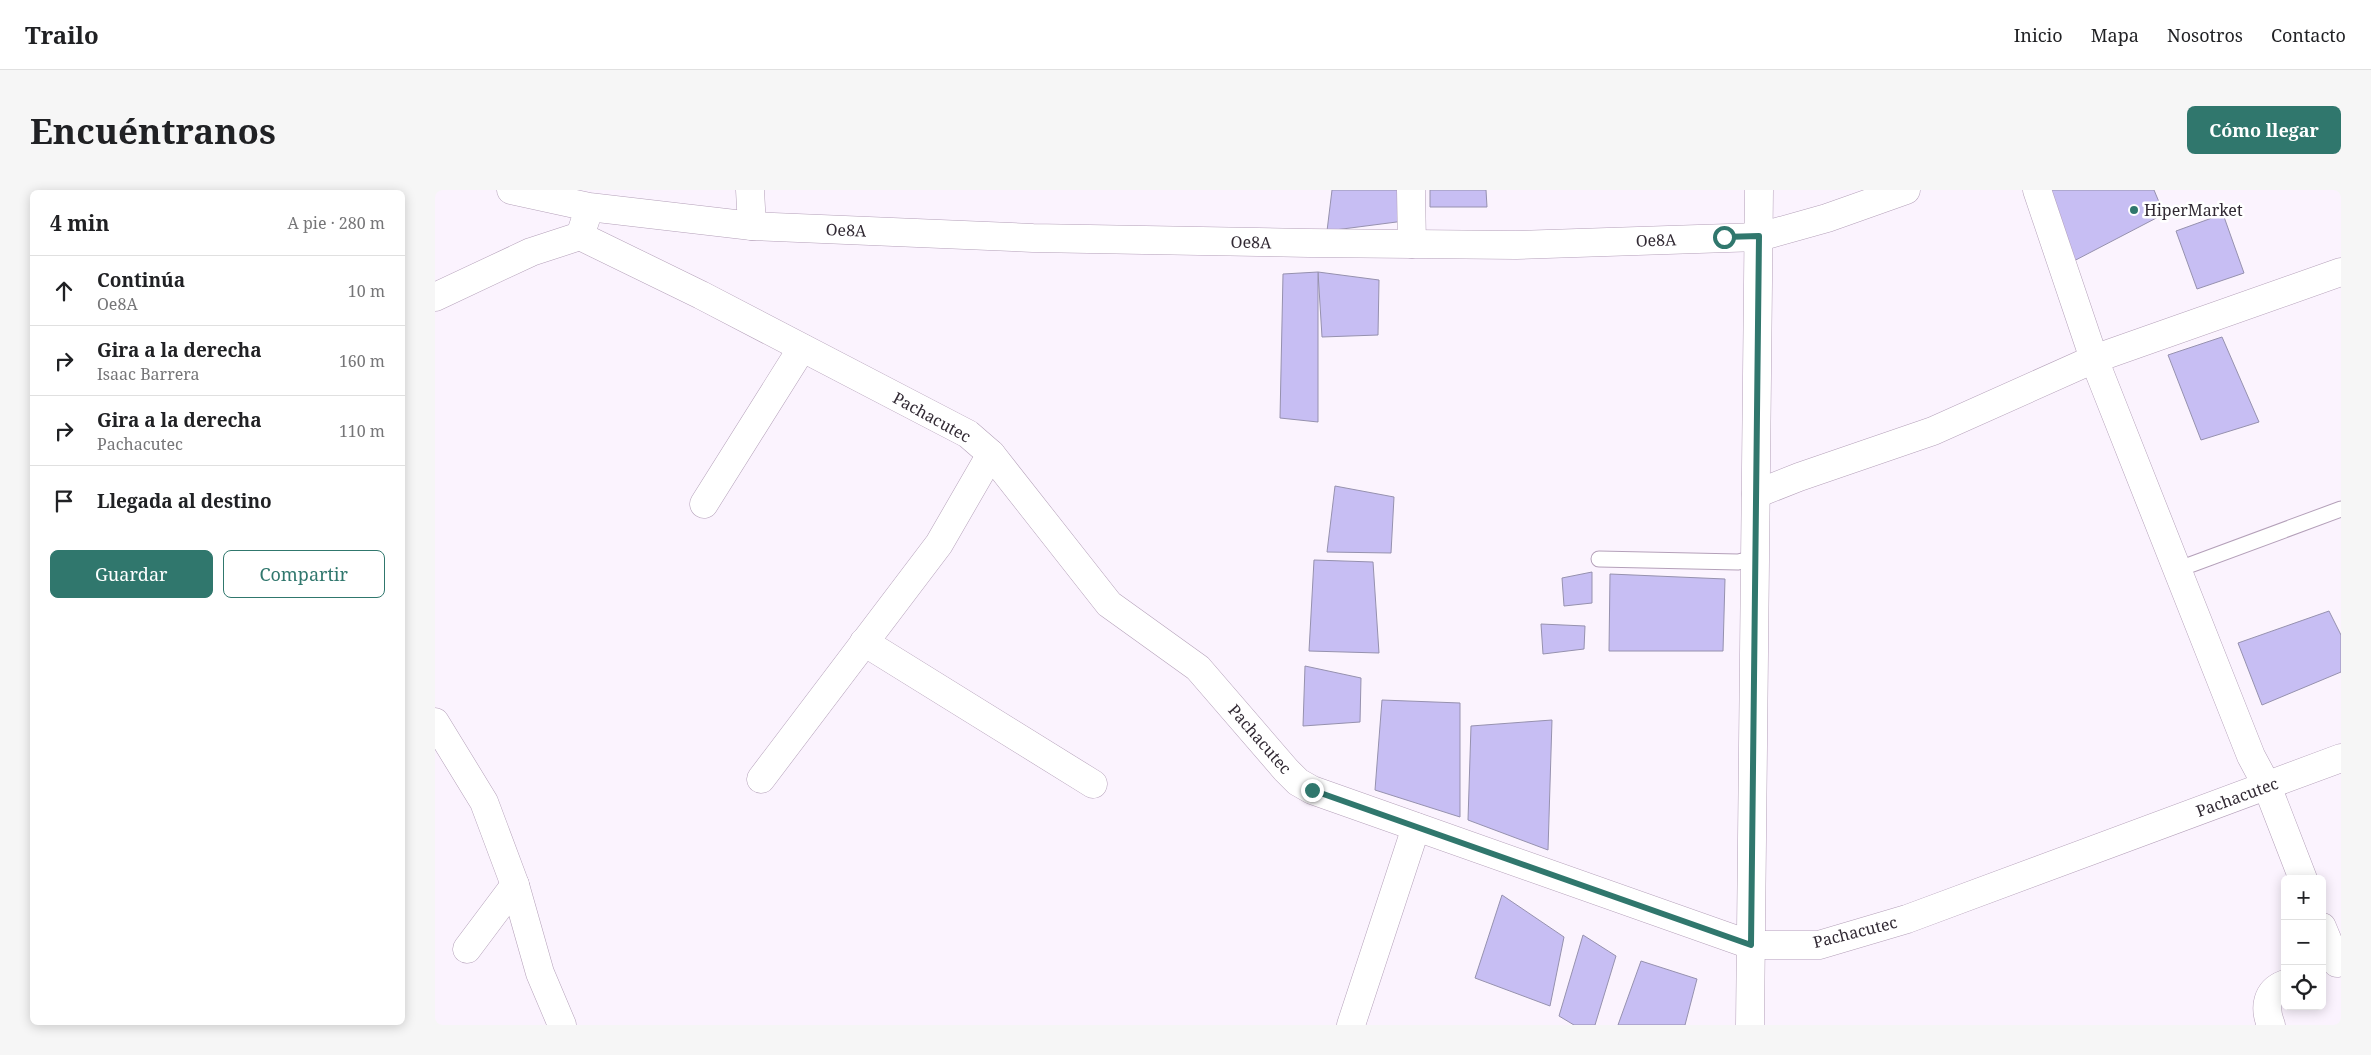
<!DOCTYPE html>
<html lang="es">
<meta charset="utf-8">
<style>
:root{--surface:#fff;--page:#f6f6f6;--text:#202124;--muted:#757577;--line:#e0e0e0;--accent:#30776d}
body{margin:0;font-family:"Noto Serif",serif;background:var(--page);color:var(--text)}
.controls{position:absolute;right:15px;bottom:15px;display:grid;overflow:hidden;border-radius:8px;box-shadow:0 2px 12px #0003}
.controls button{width:45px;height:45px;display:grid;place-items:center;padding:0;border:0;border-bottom:1px solid var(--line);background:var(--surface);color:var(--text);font:25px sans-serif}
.stop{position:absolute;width:15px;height:15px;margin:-11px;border:4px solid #30776d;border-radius:50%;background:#fff}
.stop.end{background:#30776d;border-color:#fff;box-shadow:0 1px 5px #0008}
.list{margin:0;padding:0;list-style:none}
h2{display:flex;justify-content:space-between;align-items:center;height:65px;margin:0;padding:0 20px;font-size:21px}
h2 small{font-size:16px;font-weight:400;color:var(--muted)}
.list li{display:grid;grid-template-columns:32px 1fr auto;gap:15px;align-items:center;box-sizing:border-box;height:70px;padding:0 20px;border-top:1px solid var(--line)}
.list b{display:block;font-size:19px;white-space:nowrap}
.list p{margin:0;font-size:16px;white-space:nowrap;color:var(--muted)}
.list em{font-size:16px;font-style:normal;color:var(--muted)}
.actions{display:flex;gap:10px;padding:15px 20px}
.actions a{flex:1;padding:11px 0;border:1px solid var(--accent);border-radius:8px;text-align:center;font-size:18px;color:var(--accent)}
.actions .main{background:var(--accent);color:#fff}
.icon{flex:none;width:28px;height:28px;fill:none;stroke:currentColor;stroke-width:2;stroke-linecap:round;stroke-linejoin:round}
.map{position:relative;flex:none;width:1906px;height:835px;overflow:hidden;border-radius:8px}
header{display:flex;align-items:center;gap:30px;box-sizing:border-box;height:70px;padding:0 25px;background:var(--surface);border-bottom:1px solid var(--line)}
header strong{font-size:24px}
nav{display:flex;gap:28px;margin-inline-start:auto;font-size:18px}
.intro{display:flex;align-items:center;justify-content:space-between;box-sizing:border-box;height:120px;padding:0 30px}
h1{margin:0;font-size:35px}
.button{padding:12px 22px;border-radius:8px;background:var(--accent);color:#fff;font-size:18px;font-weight:700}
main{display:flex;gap:30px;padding:0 30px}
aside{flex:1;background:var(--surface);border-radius:8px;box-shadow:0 2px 12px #0003}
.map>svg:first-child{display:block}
.building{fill:#c7bef3;stroke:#9691ae}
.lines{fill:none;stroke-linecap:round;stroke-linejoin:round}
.lane-casing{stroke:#b4a0b9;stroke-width:17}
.street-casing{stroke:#b4a0b9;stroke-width:29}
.secondary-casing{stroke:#b4a0b9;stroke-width:29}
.lane{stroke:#fff;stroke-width:15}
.street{stroke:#fff;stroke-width:28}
.secondary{stroke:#fff;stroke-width:28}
.route{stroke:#30776d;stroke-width:6}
.poi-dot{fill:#30776d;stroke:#fff;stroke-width:2}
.labels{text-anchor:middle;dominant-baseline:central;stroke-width:5;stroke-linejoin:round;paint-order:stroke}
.poi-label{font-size:16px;fill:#322a34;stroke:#fff;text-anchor:start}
.street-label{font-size:16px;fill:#322a34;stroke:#fff}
</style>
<header>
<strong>Trailo</strong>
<nav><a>Inicio</a><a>Mapa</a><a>Nosotros</a><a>Contacto</a></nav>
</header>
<div class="intro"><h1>Encuéntranos</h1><a class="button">Cómo llegar</a></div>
<main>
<aside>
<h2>4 min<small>A pie · 280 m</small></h2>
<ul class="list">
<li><svg class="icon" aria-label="ahead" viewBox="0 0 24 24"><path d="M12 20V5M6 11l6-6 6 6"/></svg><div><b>Continúa</b><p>Oe8A</p></div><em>10 m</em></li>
<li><svg class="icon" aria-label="right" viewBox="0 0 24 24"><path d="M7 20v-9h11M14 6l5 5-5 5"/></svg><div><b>Gira a la derecha</b><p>Isaac Barrera</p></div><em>160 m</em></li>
<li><svg class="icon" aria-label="right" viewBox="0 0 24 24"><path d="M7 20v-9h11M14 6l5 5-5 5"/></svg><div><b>Gira a la derecha</b><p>Pachacutec</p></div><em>110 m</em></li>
<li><svg class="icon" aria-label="arrive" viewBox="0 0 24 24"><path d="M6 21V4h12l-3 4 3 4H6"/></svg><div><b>Llegada al destino</b></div></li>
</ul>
<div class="actions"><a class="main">Guardar</a><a>Compartir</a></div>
</aside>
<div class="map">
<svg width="1906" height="835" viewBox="0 0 1906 835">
<rect width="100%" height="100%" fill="#fbf3fe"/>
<!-- building -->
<g class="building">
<polygon points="897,0 972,0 977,30 892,41"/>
<polygon points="995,0 1051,0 1052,17 995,17"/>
<polygon points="1615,0 1719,0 1729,24 1635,73"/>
<polygon points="1788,24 1809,83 1762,99 1741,41"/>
<polygon points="883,82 944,90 943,145 887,147"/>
<polygon points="883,82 883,232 845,228 848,84"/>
<polygon points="1787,147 1824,232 1766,250 1733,165"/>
<polygon points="900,296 959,307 956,363 892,362"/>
<polygon points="879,370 938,372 944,463 874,461"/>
<polygon points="1157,382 1157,413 1129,416 1127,388"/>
<polygon points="1175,384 1290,389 1288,461 1174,461"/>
<polygon points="1894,421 1906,445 1906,482 1827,515 1803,453"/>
<polygon points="1106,434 1150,436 1149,459 1108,464"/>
<polygon points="870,476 926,488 925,532 868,536"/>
<polygon points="947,510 1025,513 1025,627 940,600"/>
<polygon points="1117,530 1113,660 1033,630 1036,536"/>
<polygon points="1067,705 1129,747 1115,816 1040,788"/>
<polygon points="1148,745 1181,766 1160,835 1139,835 1124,826"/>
<polygon points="1206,771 1262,789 1250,835 1183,835"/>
</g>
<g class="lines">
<!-- lane casing -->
<g class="lane-casing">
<g id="lane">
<polyline points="1164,369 1303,372 1320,368"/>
<polyline points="1744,379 1906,319"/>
</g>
</g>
<!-- street casing -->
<g class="street-casing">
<g id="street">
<polyline points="315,0 317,36"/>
<polyline points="976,0 977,54"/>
<polyline points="1602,0 1659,169 1816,566 1832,596 1868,689"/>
<polyline points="145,46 266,105 533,244 556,264 674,414 763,478 851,580 863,592 877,600 1316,755 1384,755 1472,729 1906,568"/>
<polyline points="0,107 96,62 145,46 151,28"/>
<polyline points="1321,304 1364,287 1498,241 1659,169 1906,82"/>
<polyline points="269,314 367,158"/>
<polyline points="429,452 658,594"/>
<polyline points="0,532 49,612 80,695 105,783 127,835"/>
<polyline points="326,589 504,354 556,264"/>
<polyline points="1887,737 1902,773"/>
<polyline points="32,759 80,695"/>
<polyline points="916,835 981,637"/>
<polyline points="1315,835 1324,0"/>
<path d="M1836 835C1829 818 1831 801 1850 794"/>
</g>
</g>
<!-- secondary casing -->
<g class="secondary-casing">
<polyline id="secondary" points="76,0 154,17 317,36 598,48 874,53 1081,55 1324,47 1392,28 1471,0"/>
</g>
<!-- lane -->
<use href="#lane" class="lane"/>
<!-- street -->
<use href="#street" class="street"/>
<!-- secondary -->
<use href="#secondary" class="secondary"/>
</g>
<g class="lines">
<!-- route -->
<polyline class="route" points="877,600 1316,755 1324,46 1289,47"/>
</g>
<!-- markers -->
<circle class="poi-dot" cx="1699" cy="20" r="5"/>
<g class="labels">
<!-- poi labels -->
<g class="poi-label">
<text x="1709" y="20">HiperMarket</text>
</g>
<!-- street labels -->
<g class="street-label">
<text transform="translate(411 40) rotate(2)">Oe8A</text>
<text transform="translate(1221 50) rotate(-2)">Oe8A</text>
<text transform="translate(816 52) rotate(1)">Oe8A</text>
<text transform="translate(497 227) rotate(29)">Pachacutec</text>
<text transform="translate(825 549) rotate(49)">Pachacutec</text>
<text transform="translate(1802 607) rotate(-20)">Pachacutec</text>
<text transform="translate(1420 742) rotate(-14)">Pachacutec</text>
</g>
</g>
</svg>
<div class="controls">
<button>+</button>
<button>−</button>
<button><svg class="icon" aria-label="locate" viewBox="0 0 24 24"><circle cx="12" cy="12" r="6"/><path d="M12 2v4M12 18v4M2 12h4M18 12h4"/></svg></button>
</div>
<div class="stop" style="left:1289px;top:47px"></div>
<div class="stop end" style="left:877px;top:600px"></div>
</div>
</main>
